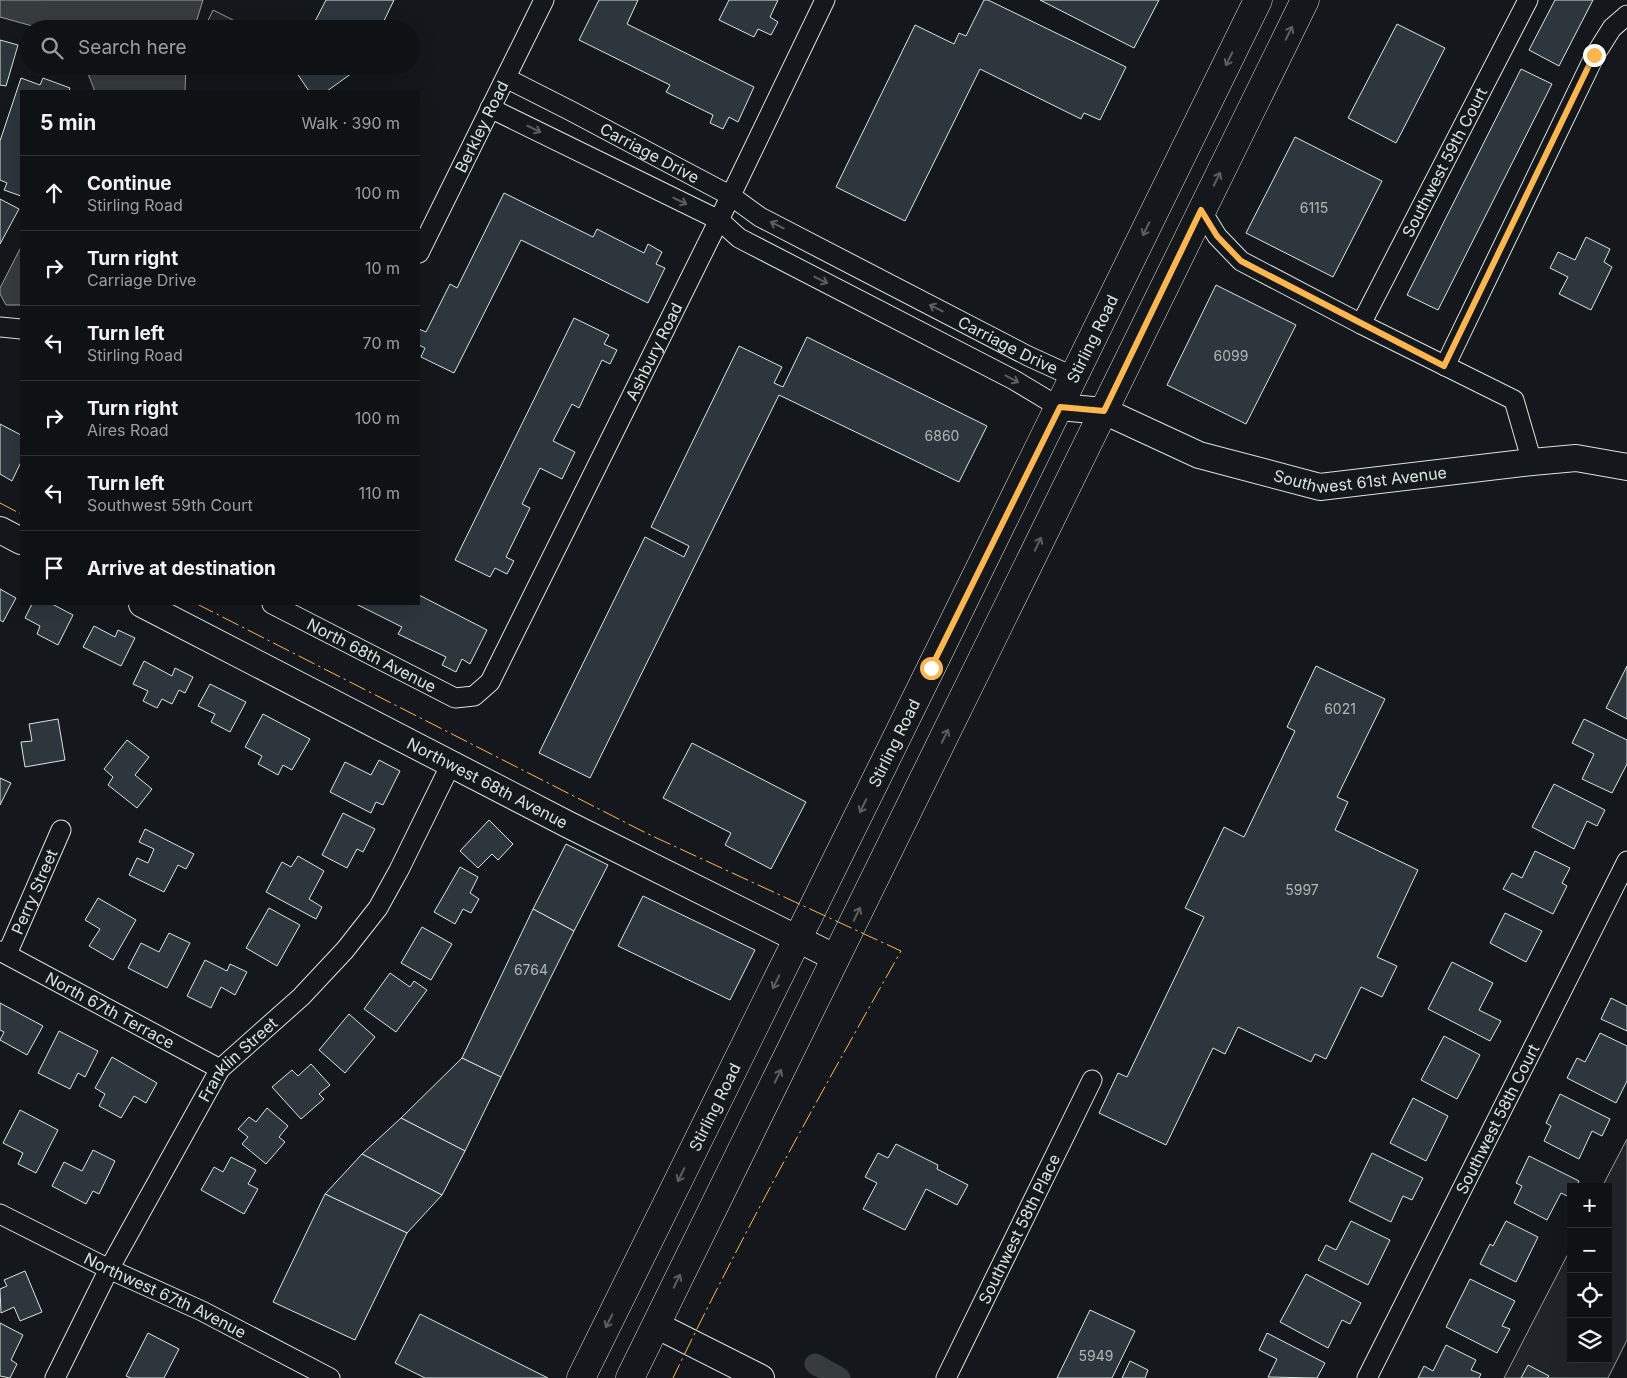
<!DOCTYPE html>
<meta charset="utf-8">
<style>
:root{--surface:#0f1215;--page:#181b1e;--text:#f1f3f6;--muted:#9b9ea0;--line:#2f3234}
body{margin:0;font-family:Inter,sans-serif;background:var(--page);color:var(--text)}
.controls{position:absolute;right:15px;bottom:15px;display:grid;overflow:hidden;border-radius:0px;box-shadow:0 5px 20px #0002}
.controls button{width:45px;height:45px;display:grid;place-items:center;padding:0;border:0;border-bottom:1px solid var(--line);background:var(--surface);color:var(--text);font:25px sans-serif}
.stop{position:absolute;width:15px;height:15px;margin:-11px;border:4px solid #ffb74d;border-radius:50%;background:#fff}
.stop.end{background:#ffb74d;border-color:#fff;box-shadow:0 1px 5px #0008}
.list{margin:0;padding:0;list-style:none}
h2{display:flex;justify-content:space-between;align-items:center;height:65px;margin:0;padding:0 20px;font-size:21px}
h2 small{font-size:16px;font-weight:400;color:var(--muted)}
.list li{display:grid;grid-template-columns:32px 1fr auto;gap:15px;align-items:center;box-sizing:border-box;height:75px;padding:0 20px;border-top:1px solid var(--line)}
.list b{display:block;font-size:19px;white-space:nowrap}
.list p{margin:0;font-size:16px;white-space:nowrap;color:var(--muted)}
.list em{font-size:16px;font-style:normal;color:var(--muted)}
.icon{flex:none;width:28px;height:28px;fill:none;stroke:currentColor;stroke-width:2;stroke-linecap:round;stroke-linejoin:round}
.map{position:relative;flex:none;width:1627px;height:1378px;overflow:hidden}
.search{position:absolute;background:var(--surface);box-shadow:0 5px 20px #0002;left:20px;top:20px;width:400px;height:55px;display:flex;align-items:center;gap:12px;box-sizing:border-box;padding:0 18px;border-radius:28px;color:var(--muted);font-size:19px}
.panel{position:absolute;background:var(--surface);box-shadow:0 5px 20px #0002;left:20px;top:90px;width:400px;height:515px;border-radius:0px}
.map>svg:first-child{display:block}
.green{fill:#202428;stroke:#939e99}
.water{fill:#363b3e;stroke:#939e99}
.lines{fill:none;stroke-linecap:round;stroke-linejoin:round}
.canal{stroke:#363b3e;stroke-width:21}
.building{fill:#2c363c;stroke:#d8e6dc}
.street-casing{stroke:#d8e6dc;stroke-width:21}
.secondary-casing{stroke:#d8e6dc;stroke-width:28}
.primary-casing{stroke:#d8e6dc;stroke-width:29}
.street{stroke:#14181c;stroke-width:19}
.secondary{stroke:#14181c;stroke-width:26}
.primary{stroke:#14181c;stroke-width:28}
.power{stroke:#ffb74d;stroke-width:1;stroke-dasharray:18 4 2.5 4;stroke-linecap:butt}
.oneway{stroke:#59605f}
.route{stroke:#ffb74d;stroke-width:6}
.labels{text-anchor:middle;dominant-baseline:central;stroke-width:4;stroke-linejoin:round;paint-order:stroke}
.number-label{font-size:14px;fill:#adbab4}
.street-label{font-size:16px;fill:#d8e6dc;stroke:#14181c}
</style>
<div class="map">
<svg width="1627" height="1378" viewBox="0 0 1627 1378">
<rect width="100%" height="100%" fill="#14181c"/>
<!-- green -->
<g class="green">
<polygon points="213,10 251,29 204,29"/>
<polygon points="1627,1139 1627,1340 1608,1378 1504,1378 1571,1248 1571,1359 1608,1359 1608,1187 1602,1187"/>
</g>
<!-- water -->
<g class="water">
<polygon points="0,0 203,0 194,29 43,29 0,17"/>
<polygon points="85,66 186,66 185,91 94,91 94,89"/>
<polygon points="21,247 21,305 6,305 0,294 0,288"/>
</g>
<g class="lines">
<!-- canal -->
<polyline class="canal" points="815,1364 840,1378"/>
</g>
<!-- building -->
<g class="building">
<polygon points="326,0 394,0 380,29 311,29"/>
<polygon points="599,0 638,0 627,24 754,87 738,122 729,117 723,129 710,123 713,115 666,92 670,85 579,40"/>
<polygon points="729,0 778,0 770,17 778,22 771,35 758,29 754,37 719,20"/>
<polygon points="984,0 988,0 1126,67 1100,120 1084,113 1081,119 980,69 905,221 836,187 915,25 954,44 959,33 966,36"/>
<polygon points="1040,0 1159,0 1134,48"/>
<polygon points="1555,0 1593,0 1559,66 1529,50"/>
<polygon points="1397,24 1445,48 1396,143 1348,118"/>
<polygon points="0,40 18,45 6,86 0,85"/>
<polygon points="292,66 362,66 327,91 309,91"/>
<polygon points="1521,69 1552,84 1438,310 1407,295"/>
<polygon points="21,78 40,85 43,78 70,88 69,91 21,91 21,196 4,190 7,183 0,180 0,141"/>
<polygon points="1295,137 1382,181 1333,277 1246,233"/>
<polygon points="504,193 593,237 597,229 644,253 648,244 662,252 656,264 665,268 648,303 521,240 454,373 421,357 425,348 419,345 419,329 426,332 450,284 457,288"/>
<polygon points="0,199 19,209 0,244"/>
<polygon points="1586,237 1610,249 1604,262 1612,267 1591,310 1559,294 1568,277 1550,268 1558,252 1575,260"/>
<polygon points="1216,285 1296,325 1246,424 1167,385"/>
<polygon points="574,318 609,335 604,344 617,350 610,364 602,360 579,408 572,404 553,441 575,452 562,479 540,468 522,504 530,508 506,557 514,561 507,574 495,568 490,577 455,560"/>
<polygon points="807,337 987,426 959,482 779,395 590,778 539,753 645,537 684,557 689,546 651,527 739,346 782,367 774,383 783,387"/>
<polygon points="0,424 21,435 21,462 12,481 0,474"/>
<polygon points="0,589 16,598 3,622 0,620"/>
<polygon points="419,595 487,630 470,664 462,659 456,672 442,665 446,657 398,634 402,627 356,604 419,604"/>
<polygon points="32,604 52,604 73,615 58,645 37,634 40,626 25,618"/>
<polygon points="94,626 115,637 118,630 135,638 121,666 83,647"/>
<polygon points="144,661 172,676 175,668 193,677 185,693 179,690 172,704 162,699 157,708 143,701 148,691 133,684"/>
<polygon points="1316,666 1385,699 1337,797 1348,802 1335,830 1418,870 1377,957 1397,966 1382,997 1361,987 1326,1059 1315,1054 1311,1062 1238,1027 1225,1054 1213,1048 1166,1145 1099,1113 1118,1073 1127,1077 1204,917 1185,908 1224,827 1244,837 1295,731 1287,727"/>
<polygon points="1627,666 1627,719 1606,708"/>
<polygon points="210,684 246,702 230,732 211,722 215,714 198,706"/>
<polygon points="263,714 310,739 292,770 283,765 278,775 258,764 262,756 245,747"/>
<polygon points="58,719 65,760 25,767 21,742 32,741 29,724"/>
<polygon points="1584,719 1627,740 1627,764 1612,793 1582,779 1594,754 1572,743"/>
<polygon points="127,740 149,757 135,775 152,789 137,808 108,785 113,777 104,769"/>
<polygon points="692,743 806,802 771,869 725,845 731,833 663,798"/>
<polygon points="379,760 400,771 383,805 376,802 371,813 330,792 345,762 371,775"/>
<polygon points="0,778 11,783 0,805"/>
<polygon points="1554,784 1605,810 1597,826 1587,821 1574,849 1532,827"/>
<polygon points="343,813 375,829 363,852 357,849 347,868 322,855"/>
<polygon points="489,820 513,844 498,860 492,854 478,868 460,851"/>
<polygon points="145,829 194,854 186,869 178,865 164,892 129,875 137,858 148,863 154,849 139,842"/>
<polygon points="566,844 608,865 574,931 533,909"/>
<polygon points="1535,851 1570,868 1562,883 1567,886 1553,914 1503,889 1512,873 1522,878"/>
<polygon points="298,856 324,871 309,899 322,907 316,919 266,892 282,862 291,867"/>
<polygon points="460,867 478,877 470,893 479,899 471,913 463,909 455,924 434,912"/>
<polygon points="643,896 755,950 730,1000 618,946"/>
<polygon points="98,898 136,920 113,960 89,946 100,929 85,920"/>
<polygon points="269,908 300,925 277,966 246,948"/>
<polygon points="533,909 574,931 501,1077 462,1058"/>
<polygon points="1505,913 1542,931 1526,962 1490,943"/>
<polygon points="422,927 452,944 431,980 401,963"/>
<polygon points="169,933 190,943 167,988 128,968 141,943 159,952"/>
<polygon points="205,960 227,971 230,964 247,972 235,995 221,987 211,1008 187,996"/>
<polygon points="1452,962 1493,983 1479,1010 1501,1021 1490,1041 1428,1009"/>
<polygon points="390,973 410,987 414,981 427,990 396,1032 364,1009"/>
<polygon points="1611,998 1627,1006 1627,1031 1601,1019"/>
<polygon points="0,1003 43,1026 27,1055 0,1040 4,1032 0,1030"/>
<polygon points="349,1014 375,1037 345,1073 319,1050"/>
<polygon points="59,1031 98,1051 85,1077 78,1073 70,1089 38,1073"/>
<polygon points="1600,1033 1627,1046 1627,1081 1616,1103 1567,1078 1577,1058 1585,1062"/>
<polygon points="1444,1036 1480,1055 1457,1099 1421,1080"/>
<polygon points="112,1057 157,1083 146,1103 134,1096 121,1118 99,1106 105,1094 95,1088"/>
<polygon points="462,1058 501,1077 465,1151 401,1118"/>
<polygon points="311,1064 330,1085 319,1094 324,1099 301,1119 272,1087 292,1070 298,1076"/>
<polygon points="1560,1094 1610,1119 1602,1136 1592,1131 1579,1159 1544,1141 1551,1126 1546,1123"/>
<polygon points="1413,1098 1448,1116 1426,1161 1390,1143"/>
<polygon points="267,1108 288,1126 279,1137 285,1142 266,1164 242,1144 248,1137 238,1129 249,1117 256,1122"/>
<polygon points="20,1110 58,1130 36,1173 18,1164 23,1153 3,1143"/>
<polygon points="401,1118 465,1151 442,1195 362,1154"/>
<polygon points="896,1144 938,1165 937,1169 968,1185 957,1205 926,1189 905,1230 863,1209 877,1183 865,1177 878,1153 888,1158"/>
<polygon points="93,1150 115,1161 99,1194 93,1191 86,1204 52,1186 64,1162 82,1171"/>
<polygon points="1372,1153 1423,1178 1412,1200 1403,1196 1391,1222 1349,1201"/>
<polygon points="362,1154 442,1195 407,1233 325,1194"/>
<polygon points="1529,1156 1579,1181 1576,1187 1571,1187 1571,1198 1561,1193 1547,1220 1514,1203 1522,1186 1516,1183"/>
<polygon points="231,1157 256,1170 248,1184 258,1189 244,1214 201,1190 214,1167 223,1172"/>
<polygon points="325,1194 407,1233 355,1340 273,1302"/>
<polygon points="1351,1221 1390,1240 1368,1285 1318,1260 1326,1245 1336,1250"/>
<polygon points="1506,1221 1538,1237 1516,1282 1480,1264 1490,1244 1493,1246"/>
<polygon points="25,1271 42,1312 20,1321 14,1307 1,1313 0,1289 7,1286 4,1280"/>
<polygon points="1306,1274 1361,1303 1350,1324 1342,1320 1328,1348 1280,1322"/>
<polygon points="1470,1279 1515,1301 1502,1326 1510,1329 1497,1353 1446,1327"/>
<polygon points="1090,1310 1135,1331 1112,1378 1057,1378"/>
<polygon points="420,1314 548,1378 425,1378 395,1363"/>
<polygon points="0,1323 23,1335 11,1360 17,1364 10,1378 0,1376"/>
<polygon points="148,1333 179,1349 164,1378 131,1378 126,1376"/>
<polygon points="1267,1333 1325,1363 1317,1378 1268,1377 1277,1359 1259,1350"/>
<polygon points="1446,1345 1476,1360 1471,1370 1481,1374 1479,1378 1418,1378 1424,1366 1433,1371"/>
<polygon points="1130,1361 1148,1370 1145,1378 1122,1378"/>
<polygon points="1528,1365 1549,1376 1547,1378 1521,1378"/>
</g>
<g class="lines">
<!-- street casing -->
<g class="street-casing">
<g id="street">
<path id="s1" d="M506 78 571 111 731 196 760 217 1028 356 1074 377"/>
<polyline points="490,108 719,220 739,238 1014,380 1059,407"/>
<polyline points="1201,210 1217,236 1241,261 1361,324 1514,400 1532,462"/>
<path id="s2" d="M419 253 544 0"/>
<path id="s3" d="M1361 324 1528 0"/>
<polyline points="0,327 21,329"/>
<polyline points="1445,366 1595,55 1612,28 1627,15"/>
<path id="s4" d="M272 604 455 698 474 696 490 682 719 220 825 0"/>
<path id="s5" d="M0 951 220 1069"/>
<path id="s6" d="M7 954 61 830"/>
<path id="s7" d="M0 1214 109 1269 202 1311 330 1378"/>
<path id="s8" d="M55 1378 109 1269 220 1069 301 997 345 950 378 908 399 870 451 764"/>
<path id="s9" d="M946 1378 1092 1080"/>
<path id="s10" d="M1367 1378 1627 861"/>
</g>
</g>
<!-- secondary casing -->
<g class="secondary-casing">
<g id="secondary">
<path id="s11" d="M1059 407 1104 411 1199 455 1320 487 1532 462 1576 458 1627 467"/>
<polyline points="0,530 21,541"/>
<path id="s12" d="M142 604 569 825 836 958"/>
<polyline points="656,1325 761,1378"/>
</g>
</g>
<!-- primary casing -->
<g class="primary-casing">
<g id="primary">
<path id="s13" d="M581 1378 931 668 1258 0"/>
<polyline points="630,1378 1305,0"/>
</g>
</g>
<!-- street -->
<use href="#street" class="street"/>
<!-- secondary -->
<use href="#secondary" class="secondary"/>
<!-- primary -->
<use href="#primary" class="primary"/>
<!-- power -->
<g class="power">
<polyline points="0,503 21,514"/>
<path d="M197 604 648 834 901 951C822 1091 743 1232 673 1378"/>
</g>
</g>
<!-- one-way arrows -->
<defs><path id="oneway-shaft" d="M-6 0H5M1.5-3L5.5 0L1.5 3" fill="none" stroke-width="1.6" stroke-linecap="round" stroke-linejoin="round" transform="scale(1.25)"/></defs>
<g class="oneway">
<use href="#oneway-shaft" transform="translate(1289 33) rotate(-64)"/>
<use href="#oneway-shaft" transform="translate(1229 59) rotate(116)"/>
<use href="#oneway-shaft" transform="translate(534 129) rotate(26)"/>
<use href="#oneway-shaft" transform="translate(1217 179) rotate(-64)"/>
<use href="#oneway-shaft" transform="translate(680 201) rotate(26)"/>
<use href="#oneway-shaft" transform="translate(777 225) rotate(-153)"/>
<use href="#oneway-shaft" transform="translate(1146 229) rotate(116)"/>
<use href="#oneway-shaft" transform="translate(821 280) rotate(27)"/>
<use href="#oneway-shaft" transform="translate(936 308) rotate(-153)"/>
<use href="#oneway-shaft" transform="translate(1012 379) rotate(28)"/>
<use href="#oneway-shaft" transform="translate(1038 544) rotate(-64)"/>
<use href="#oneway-shaft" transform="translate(945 736) rotate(-64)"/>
<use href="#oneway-shaft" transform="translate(863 806) rotate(116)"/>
<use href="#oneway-shaft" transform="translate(857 914) rotate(-64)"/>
<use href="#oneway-shaft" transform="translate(776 982) rotate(116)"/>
<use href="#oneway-shaft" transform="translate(778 1076) rotate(-64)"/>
<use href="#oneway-shaft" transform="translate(681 1175) rotate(116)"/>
<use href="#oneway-shaft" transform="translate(677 1281) rotate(-64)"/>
<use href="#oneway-shaft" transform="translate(609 1321) rotate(117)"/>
</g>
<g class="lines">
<!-- route -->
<polyline class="route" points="931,668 1060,407 1104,411 1201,210 1217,236 1241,261 1444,366 1594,55"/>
</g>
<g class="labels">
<!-- number labels -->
<g class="number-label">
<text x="1314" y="207">6115</text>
<text x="1231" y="355">6099</text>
<text x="942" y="435">6860</text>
<text x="1340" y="708">6021</text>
<text x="1302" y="889">5997</text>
<text x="531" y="969">6764</text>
<text x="1096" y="1355">5949</text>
</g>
<!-- street labels -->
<g class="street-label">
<text stroke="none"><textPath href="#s2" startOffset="141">Berkley Road</textPath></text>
<text stroke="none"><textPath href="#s1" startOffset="162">Carriage Drive</textPath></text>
<text stroke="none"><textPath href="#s3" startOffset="182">Southwest 59th Court</textPath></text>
<text stroke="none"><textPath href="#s13" startOffset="1158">Stirling Road</textPath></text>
<text stroke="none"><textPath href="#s1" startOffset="569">Carriage Drive</textPath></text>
<text stroke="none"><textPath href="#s4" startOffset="615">Ashbury Road</textPath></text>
<text stroke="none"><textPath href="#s11" startOffset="315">Southwest 61st Avenue</textPath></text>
<text stroke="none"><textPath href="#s4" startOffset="112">North 68th Avenue</textPath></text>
<text stroke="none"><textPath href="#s13" startOffset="708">Stirling Road</textPath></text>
<text stroke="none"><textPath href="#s12" startOffset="389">Northwest 68th Avenue</textPath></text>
<text stroke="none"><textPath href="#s6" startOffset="68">Perry Street</textPath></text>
<text stroke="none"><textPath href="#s5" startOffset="125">North 67th Terrace</textPath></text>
<text stroke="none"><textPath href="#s8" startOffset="369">Franklin Street</textPath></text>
<text stroke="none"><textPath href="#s13" startOffset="302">Stirling Road</textPath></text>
<text stroke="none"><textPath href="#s10" startOffset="290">Southwest 58th Court</textPath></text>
<text stroke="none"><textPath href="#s9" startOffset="166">Southwest 58th Place</textPath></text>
<text stroke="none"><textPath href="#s7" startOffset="184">Northwest 67th Avenue</textPath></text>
</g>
</g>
</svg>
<div class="controls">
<button>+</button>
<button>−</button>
<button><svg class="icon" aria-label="locate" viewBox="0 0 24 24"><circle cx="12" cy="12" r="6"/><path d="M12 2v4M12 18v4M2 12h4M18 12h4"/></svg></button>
<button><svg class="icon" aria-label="layers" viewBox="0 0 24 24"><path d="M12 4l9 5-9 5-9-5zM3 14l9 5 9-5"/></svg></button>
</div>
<div class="stop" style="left:931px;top:668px"></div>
<div class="stop end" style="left:1594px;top:55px"></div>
<div class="search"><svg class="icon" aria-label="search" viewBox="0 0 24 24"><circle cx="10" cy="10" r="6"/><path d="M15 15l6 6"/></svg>Search here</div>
<section class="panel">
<h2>5 min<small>Walk · 390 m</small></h2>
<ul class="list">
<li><svg class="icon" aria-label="ahead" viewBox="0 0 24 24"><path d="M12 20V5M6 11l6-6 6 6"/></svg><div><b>Continue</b><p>Stirling Road</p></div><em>100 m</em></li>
<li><svg class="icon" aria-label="right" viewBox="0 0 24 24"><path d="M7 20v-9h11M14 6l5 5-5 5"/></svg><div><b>Turn right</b><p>Carriage Drive</p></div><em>10 m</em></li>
<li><svg class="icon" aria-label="left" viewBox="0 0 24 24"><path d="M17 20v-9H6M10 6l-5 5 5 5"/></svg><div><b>Turn left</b><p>Stirling Road</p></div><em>70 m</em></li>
<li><svg class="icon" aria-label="right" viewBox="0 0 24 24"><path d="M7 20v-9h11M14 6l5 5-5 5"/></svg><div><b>Turn right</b><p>Aires Road</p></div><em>100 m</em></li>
<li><svg class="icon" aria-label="left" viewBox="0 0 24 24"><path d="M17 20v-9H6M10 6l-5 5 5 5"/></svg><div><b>Turn left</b><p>Southwest 59th Court</p></div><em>110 m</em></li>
<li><svg class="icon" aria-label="arrive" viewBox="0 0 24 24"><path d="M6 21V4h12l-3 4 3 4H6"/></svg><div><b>Arrive at destination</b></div></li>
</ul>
</section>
</div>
